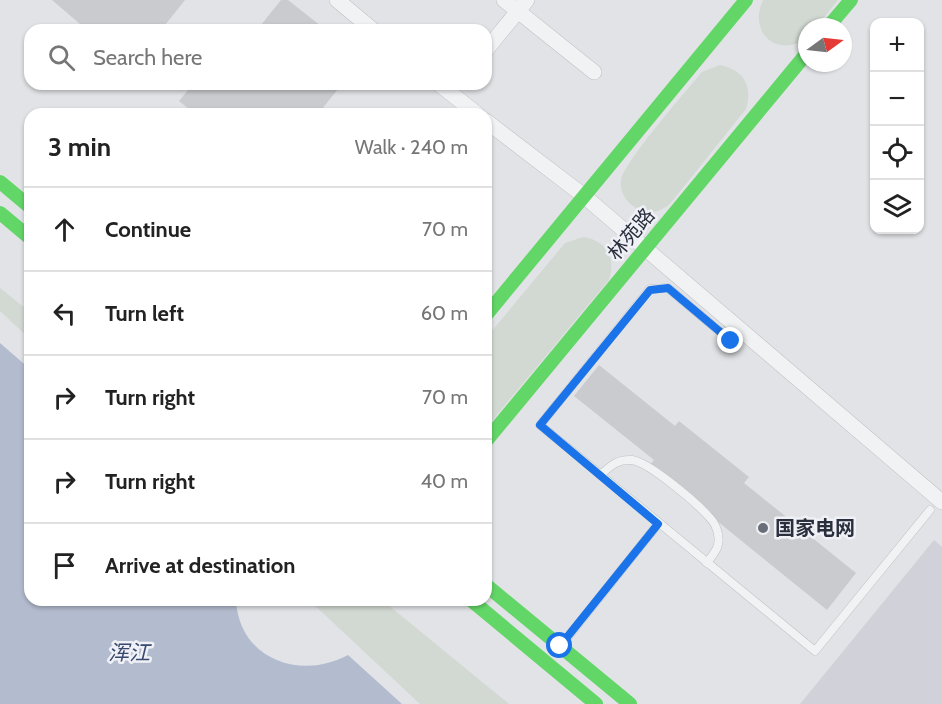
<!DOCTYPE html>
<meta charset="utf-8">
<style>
:root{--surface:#fff;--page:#f2f2f2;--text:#222;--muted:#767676;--line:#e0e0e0}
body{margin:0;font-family:Cabin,"Noto Sans SC",sans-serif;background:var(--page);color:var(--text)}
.controls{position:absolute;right:18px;top:18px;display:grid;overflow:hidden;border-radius:12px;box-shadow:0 2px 4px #0004}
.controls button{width:54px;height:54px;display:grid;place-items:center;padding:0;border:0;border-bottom:2px solid var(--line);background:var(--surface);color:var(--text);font:30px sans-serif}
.compass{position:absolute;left:798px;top:18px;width:54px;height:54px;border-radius:50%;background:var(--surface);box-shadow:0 2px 4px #0004;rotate:75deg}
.stop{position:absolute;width:18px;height:18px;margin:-14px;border:4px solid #1a73e8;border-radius:50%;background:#fff}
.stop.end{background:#1a73e8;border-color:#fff;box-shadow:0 2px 6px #0008}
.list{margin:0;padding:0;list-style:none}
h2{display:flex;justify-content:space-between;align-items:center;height:78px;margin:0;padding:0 24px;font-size:26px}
h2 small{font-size:20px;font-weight:400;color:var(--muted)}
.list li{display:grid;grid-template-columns:39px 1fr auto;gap:18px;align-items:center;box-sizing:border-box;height:84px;padding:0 24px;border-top:2px solid var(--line)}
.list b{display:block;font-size:22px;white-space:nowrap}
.list em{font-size:20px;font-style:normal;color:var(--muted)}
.icon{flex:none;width:33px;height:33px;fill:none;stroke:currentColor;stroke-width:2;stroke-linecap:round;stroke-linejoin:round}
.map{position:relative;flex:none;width:942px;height:704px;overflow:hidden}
.search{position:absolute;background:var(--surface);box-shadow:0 2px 4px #0004;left:24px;top:24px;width:468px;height:66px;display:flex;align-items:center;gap:15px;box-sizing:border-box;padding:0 21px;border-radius:18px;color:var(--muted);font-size:22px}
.panel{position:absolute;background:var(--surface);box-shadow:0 2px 4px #0004;left:24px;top:108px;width:468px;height:498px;border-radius:18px}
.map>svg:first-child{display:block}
.built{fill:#d1d2d9}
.green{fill:#d2d9d2}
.water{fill:#b3bccf}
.building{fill:#cacbce}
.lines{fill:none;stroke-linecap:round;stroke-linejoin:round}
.lane-casing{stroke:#c0c1c4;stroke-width:9}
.street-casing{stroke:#c0c1c4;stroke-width:16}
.lane{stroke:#f1f2f4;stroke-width:8}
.street{stroke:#f1f2f4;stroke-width:15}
.fast{stroke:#63d668;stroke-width:14}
.route{stroke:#1a73e8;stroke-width:8}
.poi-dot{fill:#6a6e79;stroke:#f0f1f6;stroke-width:2}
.labels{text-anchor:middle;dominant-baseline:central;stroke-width:5;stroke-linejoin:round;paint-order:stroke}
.street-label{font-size:20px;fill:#2a2f3e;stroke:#f0f1f6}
.poi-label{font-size:20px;font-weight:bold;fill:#2a2f3e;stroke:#f0f1f6;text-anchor:start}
.water-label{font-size:21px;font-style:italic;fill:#38496e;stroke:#f0f1f6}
</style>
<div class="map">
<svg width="942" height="704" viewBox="0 0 942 704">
<rect width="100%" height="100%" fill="#e2e3e6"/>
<!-- built -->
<polygon class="built" points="934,540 942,547 942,704 800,704"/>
<!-- green -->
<g class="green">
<path d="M763 0H838L816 27H807V38C776 59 748 32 763 0Z"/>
<path d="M720 65C744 70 753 86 746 109L670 204C662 210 654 214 644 211 630 208 619 194 621 180 624 162 687 90 702 72Z"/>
<path d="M583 237C607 241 616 257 609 280L486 428V338L565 243Z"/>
<polygon points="0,288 30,312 30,339 0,311"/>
<polygon points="309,600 382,600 509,704 420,704"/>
</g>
<!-- water -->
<path class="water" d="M0 343 30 369V600H236C239 659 300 681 348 655L402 704H0Z"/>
<!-- building -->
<g class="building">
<polygon points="52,0 185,0 161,30 87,30"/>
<polygon points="281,0 288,0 326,30 257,30"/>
<polygon points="193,84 342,84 318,114 195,114 179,101"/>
<polygon points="599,365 675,426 679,421 749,477 744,483 856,573 827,610 649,466 654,460 574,396"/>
</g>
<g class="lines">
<!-- lane casing -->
<g class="lane-casing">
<g id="lane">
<polyline points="731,341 668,288 650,289 540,425 815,651 930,510"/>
<path d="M600 475C611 466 617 459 632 460 649 462 698 504 710 518 714 522 717 529 718 534 721 547 713 554 707 563"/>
<polyline points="563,643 658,524"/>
</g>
</g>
<!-- street casing -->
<g class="street-casing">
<g id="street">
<polyline points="337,0 373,30"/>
<polyline points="504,0 594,72"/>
<polyline points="486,50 527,0"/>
<polyline points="439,84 477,114"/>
<polyline points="486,121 584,196 942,502"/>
</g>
</g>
<!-- lane -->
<use href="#lane" class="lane"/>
<!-- street -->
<use href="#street" class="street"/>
<!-- fast -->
<g class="fast">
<polyline points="828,27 851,0"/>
<polyline points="0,182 30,207"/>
<polyline points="0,213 30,238"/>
<polyline points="486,315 746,0"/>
<polyline points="486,441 807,53"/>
<polyline points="486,585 630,704"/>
<polyline points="471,600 596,704"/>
</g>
</g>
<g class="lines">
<!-- route -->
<polyline class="route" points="560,646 658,524 540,425 650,290 668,288 731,341"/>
</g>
<!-- markers -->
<circle class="poi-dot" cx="763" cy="528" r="6"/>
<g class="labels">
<!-- street labels -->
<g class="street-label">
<text transform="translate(631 234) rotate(-50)">林苑路</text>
</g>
<!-- poi labels -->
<g class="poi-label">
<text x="775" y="528">国家电网</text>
</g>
<!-- water labels -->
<g class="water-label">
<text x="129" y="652">浑江</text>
</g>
</g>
</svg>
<div class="controls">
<button>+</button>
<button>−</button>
<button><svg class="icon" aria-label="locate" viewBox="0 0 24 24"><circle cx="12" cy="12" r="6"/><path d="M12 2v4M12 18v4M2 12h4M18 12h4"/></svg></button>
<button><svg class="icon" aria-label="layers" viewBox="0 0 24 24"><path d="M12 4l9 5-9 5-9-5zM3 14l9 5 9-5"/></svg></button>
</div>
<svg class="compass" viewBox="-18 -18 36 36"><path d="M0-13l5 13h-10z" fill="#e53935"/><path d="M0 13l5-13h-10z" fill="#767676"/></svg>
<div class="stop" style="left:560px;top:646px"></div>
<div class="stop end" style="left:731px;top:341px"></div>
<div class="search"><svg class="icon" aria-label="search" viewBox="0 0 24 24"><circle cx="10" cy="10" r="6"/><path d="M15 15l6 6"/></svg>Search here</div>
<section class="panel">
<h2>3 min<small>Walk · 240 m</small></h2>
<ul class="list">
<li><svg class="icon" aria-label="ahead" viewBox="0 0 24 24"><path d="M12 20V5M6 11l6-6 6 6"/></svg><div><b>Continue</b></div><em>70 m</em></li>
<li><svg class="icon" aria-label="left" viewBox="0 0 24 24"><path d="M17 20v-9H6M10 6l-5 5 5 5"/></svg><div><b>Turn left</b></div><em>60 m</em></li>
<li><svg class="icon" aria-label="right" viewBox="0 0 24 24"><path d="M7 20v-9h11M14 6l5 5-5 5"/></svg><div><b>Turn right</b></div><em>70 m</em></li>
<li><svg class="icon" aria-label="right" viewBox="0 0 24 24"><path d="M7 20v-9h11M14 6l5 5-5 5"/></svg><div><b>Turn right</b></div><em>40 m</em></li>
<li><svg class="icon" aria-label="arrive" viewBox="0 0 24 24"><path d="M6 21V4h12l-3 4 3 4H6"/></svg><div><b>Arrive at destination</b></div></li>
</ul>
</section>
</div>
